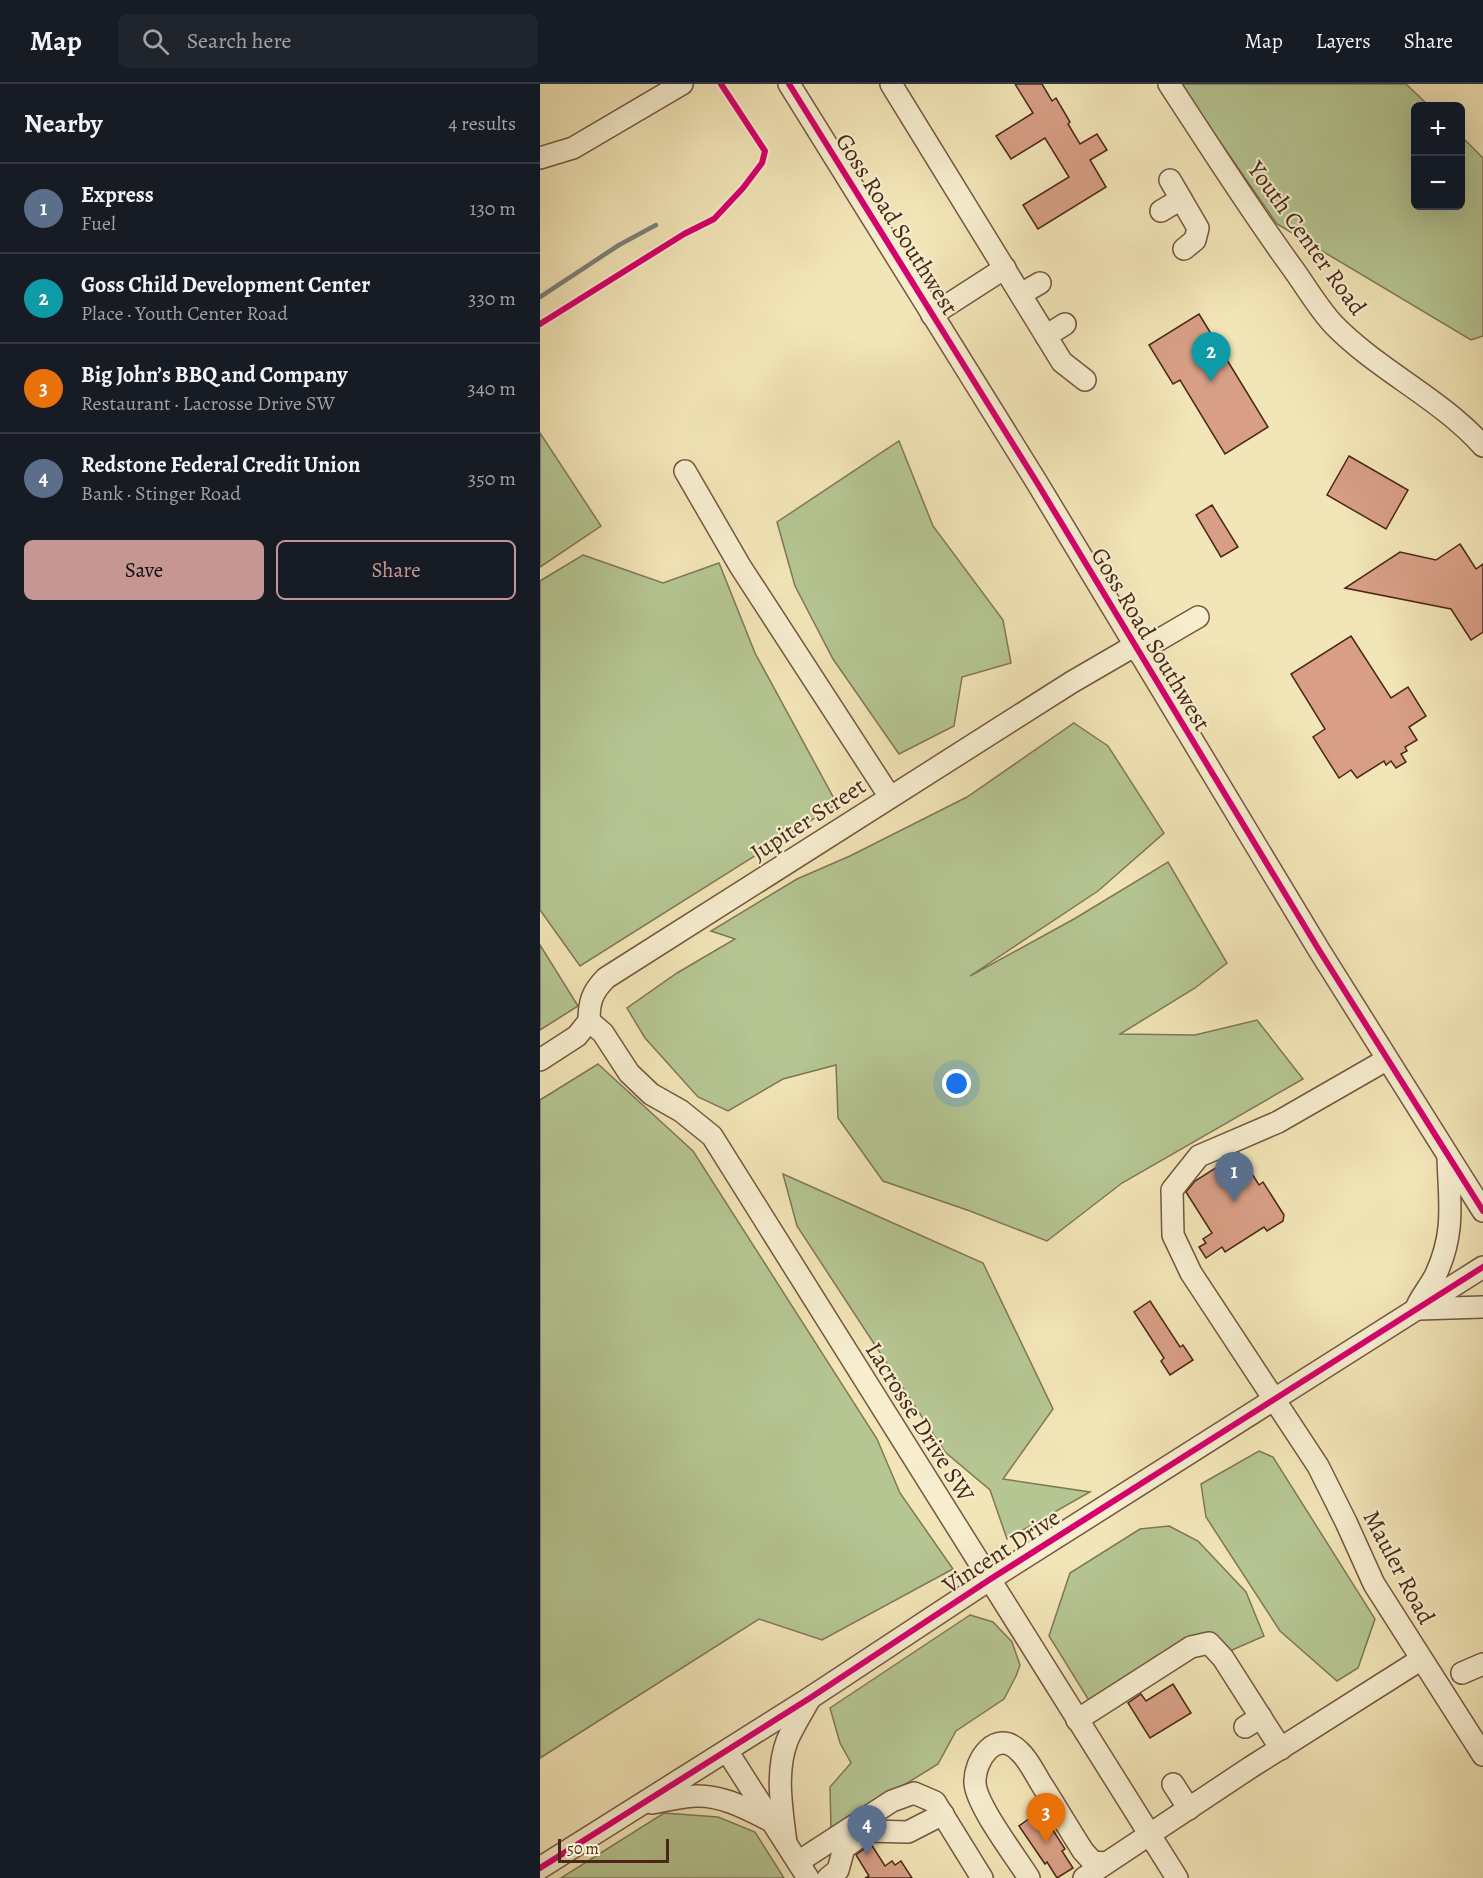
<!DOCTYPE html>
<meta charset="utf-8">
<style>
:root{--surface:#171b24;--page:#20242c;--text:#f1f3f6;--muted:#9ea1a6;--line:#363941;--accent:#c59692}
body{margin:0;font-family:Alegreya,serif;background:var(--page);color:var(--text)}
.controls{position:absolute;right:18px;top:18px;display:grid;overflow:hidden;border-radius:9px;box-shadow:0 6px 24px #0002}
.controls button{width:54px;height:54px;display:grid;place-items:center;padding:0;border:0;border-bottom:2px solid var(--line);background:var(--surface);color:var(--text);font:30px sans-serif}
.scale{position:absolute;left:18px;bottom:15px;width:111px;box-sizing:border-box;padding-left:6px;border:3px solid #4a2817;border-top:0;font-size:16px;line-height:21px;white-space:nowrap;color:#4a2817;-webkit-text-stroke:4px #f7eed0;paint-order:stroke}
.you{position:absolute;left:417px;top:1000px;width:21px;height:21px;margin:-15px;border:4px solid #fff;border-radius:50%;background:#1a73e8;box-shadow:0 0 0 9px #1a73e833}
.badge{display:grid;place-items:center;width:39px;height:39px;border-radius:50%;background:var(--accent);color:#fff;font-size:20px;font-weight:700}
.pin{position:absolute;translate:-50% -50px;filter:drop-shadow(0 2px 3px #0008)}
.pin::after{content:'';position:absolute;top:32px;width:21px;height:18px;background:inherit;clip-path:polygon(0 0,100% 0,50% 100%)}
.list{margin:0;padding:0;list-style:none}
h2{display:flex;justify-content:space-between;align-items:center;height:78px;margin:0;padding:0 24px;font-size:26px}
h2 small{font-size:20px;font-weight:400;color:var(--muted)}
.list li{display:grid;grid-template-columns:39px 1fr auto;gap:18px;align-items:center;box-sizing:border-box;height:90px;padding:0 24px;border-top:2px solid var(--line)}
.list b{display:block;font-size:22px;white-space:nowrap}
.list p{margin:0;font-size:20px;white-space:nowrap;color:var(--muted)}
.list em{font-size:20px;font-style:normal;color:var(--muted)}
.actions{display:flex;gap:12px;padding:18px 24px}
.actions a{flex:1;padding:14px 0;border:2px solid var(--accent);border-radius:9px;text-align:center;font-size:21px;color:var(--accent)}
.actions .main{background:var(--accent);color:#111}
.icon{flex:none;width:33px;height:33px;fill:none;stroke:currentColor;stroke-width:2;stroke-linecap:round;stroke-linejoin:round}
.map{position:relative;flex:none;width:943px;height:1794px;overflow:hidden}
header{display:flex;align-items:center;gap:36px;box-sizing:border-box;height:84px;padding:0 30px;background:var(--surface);border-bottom:2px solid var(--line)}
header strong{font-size:28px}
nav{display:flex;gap:33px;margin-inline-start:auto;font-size:21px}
.search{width:420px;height:54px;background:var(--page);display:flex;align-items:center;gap:15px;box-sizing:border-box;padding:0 21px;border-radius:9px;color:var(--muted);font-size:22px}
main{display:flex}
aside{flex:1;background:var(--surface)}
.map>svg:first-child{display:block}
.green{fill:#b5c693;stroke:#807755;stroke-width:1.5}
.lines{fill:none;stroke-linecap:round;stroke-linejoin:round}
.stream{stroke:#7e8179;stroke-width:4.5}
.building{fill:#d89f86;stroke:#4a2817;stroke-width:1.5}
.minor-casing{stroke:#74573f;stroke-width:24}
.minor{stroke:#f7eed0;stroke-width:21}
.cycleway-casing{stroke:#f7eed0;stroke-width:10}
.cycleway{stroke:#d6006c;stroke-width:6}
.labels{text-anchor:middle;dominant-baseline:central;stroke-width:4.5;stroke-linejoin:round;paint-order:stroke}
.street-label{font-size:24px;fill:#4a2817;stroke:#f7eed0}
</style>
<header>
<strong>Map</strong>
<div class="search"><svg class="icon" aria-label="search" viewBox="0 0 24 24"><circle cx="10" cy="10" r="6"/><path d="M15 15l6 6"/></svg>Search here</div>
<nav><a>Map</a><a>Layers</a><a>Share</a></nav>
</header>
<main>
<aside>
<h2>Nearby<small>4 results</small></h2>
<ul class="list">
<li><span class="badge" style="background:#5c6f8a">1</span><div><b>Express</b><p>Fuel</p></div><em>130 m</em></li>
<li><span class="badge" style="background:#0f9aa8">2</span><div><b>Goss Child Development Center</b><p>Place · Youth Center Road</p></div><em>330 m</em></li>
<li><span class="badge" style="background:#e8710a">3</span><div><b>Big John’s BBQ and Company</b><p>Restaurant · Lacrosse Drive SW</p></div><em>340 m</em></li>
<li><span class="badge" style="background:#5c6f8a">4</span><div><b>Redstone Federal Credit Union</b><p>Bank · Stinger Road</p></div><em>350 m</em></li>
</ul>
<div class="actions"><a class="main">Save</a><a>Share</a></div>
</aside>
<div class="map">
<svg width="943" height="1794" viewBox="0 0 943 1794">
<rect width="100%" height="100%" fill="#f2e5b7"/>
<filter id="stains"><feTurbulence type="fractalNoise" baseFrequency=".00333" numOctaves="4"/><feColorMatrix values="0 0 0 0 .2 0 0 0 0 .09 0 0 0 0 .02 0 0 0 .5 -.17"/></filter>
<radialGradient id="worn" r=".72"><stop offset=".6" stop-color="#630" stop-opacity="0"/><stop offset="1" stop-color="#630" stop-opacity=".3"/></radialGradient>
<!-- green -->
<g class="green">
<polygon points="640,0 866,0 889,22 876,22 876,122 920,122 921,52 943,74 943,252 931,256 737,140"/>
<polygon points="0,349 61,442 0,483"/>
<polygon points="359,357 393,442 463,536 471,579 422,593 414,642 359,670 293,575 255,502 237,438"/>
<polygon points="43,471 123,499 179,479 215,569 297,720 40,882 0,826 0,497"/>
<polygon points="534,639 568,662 624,749 558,807 430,892 534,835 628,778 687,879 655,904 580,950 655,951 717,936 763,995 582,1099 507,1157 430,1127 343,1097 298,1034 296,981 243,995 188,1027 158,1013 105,954 87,924 137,889 195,855 171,847 257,795 310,772 427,713"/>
<polygon points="0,861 38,922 0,946"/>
<polygon points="58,980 153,1067 337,1355 360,1409 413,1485 282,1556 219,1535 0,1674 0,1016"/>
<polygon points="243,1090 443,1179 513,1325 463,1395 550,1408 467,1455 450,1406 405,1368 257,1142"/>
<polygon points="719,1367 733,1373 835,1535 818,1584 797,1597 740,1547 666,1433 661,1400"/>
<polygon points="629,1442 658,1457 706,1508 724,1552 690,1567 657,1555 553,1623 509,1552 530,1489 600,1445"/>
<polygon points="430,1531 453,1538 472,1558 480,1581 476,1592 464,1615 416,1647 398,1680 291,1746 290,1703 311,1679 300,1659 290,1624"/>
<polygon points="124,1729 178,1733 215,1748 244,1794 21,1794"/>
</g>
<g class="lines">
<!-- stream -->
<polyline class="stream" points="0,213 79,161 116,141"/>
</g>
<!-- building -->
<g class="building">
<polygon points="475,0 502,0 512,17 516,14 530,38 528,40 540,60 557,50 567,66 550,76 566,103 498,145 483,121 529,93 505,54 471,75 456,52 493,29"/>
<polygon points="659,230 728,343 685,370 640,296 633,300 609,261"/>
<polygon points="809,372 868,406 846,445 787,411"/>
<polygon points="672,421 698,463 681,473 656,431"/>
<polygon points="920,460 936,485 943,480 943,548 931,556 911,525 805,504 860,468 896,476"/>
<polygon points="811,552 851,614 868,603 886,632 869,643 877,656 865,663 867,667 861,670 866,678 856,684 851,677 846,681 844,677 817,694 811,686 799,694 773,653 785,645 751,590"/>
<polygon points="699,1069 719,1101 723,1098 744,1131 743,1137 727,1147 724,1143 685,1168 682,1163 666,1174 659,1163 666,1159 663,1155 672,1149 646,1108 655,1097"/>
<polygon points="610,1217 640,1263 643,1261 653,1276 630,1291 621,1277 624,1274 594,1228"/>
<polygon points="633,1600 651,1629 610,1654 588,1619 601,1610 606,1617"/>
<polygon points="490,1734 495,1742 503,1738 508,1745 511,1743 525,1765 522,1767 533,1784 517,1794 507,1778 505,1780 479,1742"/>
<polygon points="331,1760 345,1782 352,1777 355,1781 361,1777 372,1794 325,1794 329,1792 316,1771"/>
</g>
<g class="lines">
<!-- minor casing -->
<g class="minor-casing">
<g id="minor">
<polyline points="249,0 496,397 779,866 943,1127"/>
<polyline points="351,0 522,278 545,296"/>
<path d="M629 0C669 61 708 123 751 182 765 201 778 224 794 241 839 287 900 314 943 362"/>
<polyline points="0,74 33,64 142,0"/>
<polyline points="630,96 658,144 655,156 644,165"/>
<polyline points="621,127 641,115"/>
<polyline points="481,210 500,199"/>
<polyline points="392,231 465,184"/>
<polyline points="506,252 525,240"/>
<polyline points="145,387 200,482 350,713"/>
<polyline points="598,568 658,533"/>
<polyline points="49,937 63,949 89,989 111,1010 141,1027 172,1052 637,1794"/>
<path d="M0 976 37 952 49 937C49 918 52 908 66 894L532 598 594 562"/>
<polyline points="846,976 738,1038 659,1072 632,1106 633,1151 651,1189 778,1382 806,1438 834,1500 943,1671"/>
<path d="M877 1222C882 1211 891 1201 896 1190 916 1147 909 1116 908 1072"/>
<polyline points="879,1225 943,1223"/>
<polyline points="922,1589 943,1580"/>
<polyline points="537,1636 651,1563 669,1559 683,1574 741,1665"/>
<polyline points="705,1643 721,1633"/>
<polyline points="187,1667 268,1794"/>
<polyline points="633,1700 649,1725"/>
<path d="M112 1719C126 1716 141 1713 155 1712 183 1711 207 1725 231 1737"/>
<path d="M246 1759C242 1726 235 1689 247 1657 253 1643 262 1629 269 1616"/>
<polyline points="258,1778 352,1717 374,1709 395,1718 442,1794"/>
<polyline points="0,1784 270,1614 449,1496 943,1183"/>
<polyline points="288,1794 298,1786 304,1764 328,1747 368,1748 403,1730"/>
<path d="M489 1794C476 1773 436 1721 435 1699 434 1676 456 1644 479 1667 489 1676 495 1690 502 1701 516 1723 529 1745 543 1767L553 1778 566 1779"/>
<polyline points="544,1794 711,1683 880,1576"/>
</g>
</g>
<!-- minor -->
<use href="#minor" class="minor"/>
<!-- cycleway casing -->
<g class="cycleway-casing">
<g id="cycleway">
<polyline points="249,0 496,397 779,866 943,1127"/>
<polyline points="0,240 144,150 174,135 203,104 222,79 225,67 181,0"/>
<polyline points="0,1784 270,1614 449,1496 943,1183"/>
</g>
</g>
<!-- cycleway -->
<use href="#cycleway" class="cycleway"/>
</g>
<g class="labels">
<!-- street labels -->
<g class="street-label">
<text transform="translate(357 140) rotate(58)">Goss Road Southwest</text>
<text transform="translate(767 154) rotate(54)">Youth Center Road</text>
<text transform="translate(611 555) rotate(59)">Goss Road Southwest</text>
<text transform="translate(268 735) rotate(-33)">Jupiter Street</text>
<text transform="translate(380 1338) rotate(58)">Lacrosse Drive SW</text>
<text transform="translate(461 1467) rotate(-33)">Vincent Drive</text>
<text transform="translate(859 1483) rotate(62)">Mauler Road</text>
</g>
</g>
<rect width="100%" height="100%" filter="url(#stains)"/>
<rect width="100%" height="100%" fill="url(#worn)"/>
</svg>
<div class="controls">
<button>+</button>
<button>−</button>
</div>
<div class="scale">50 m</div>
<div class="you"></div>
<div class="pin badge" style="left:694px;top:1118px;background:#5c6f8a">1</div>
<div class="pin badge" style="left:671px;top:298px;background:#0f9aa8">2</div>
<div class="pin badge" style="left:506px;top:1759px;background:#e8710a">3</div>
<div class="pin badge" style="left:327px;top:1771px;background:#5c6f8a">4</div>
</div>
</main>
